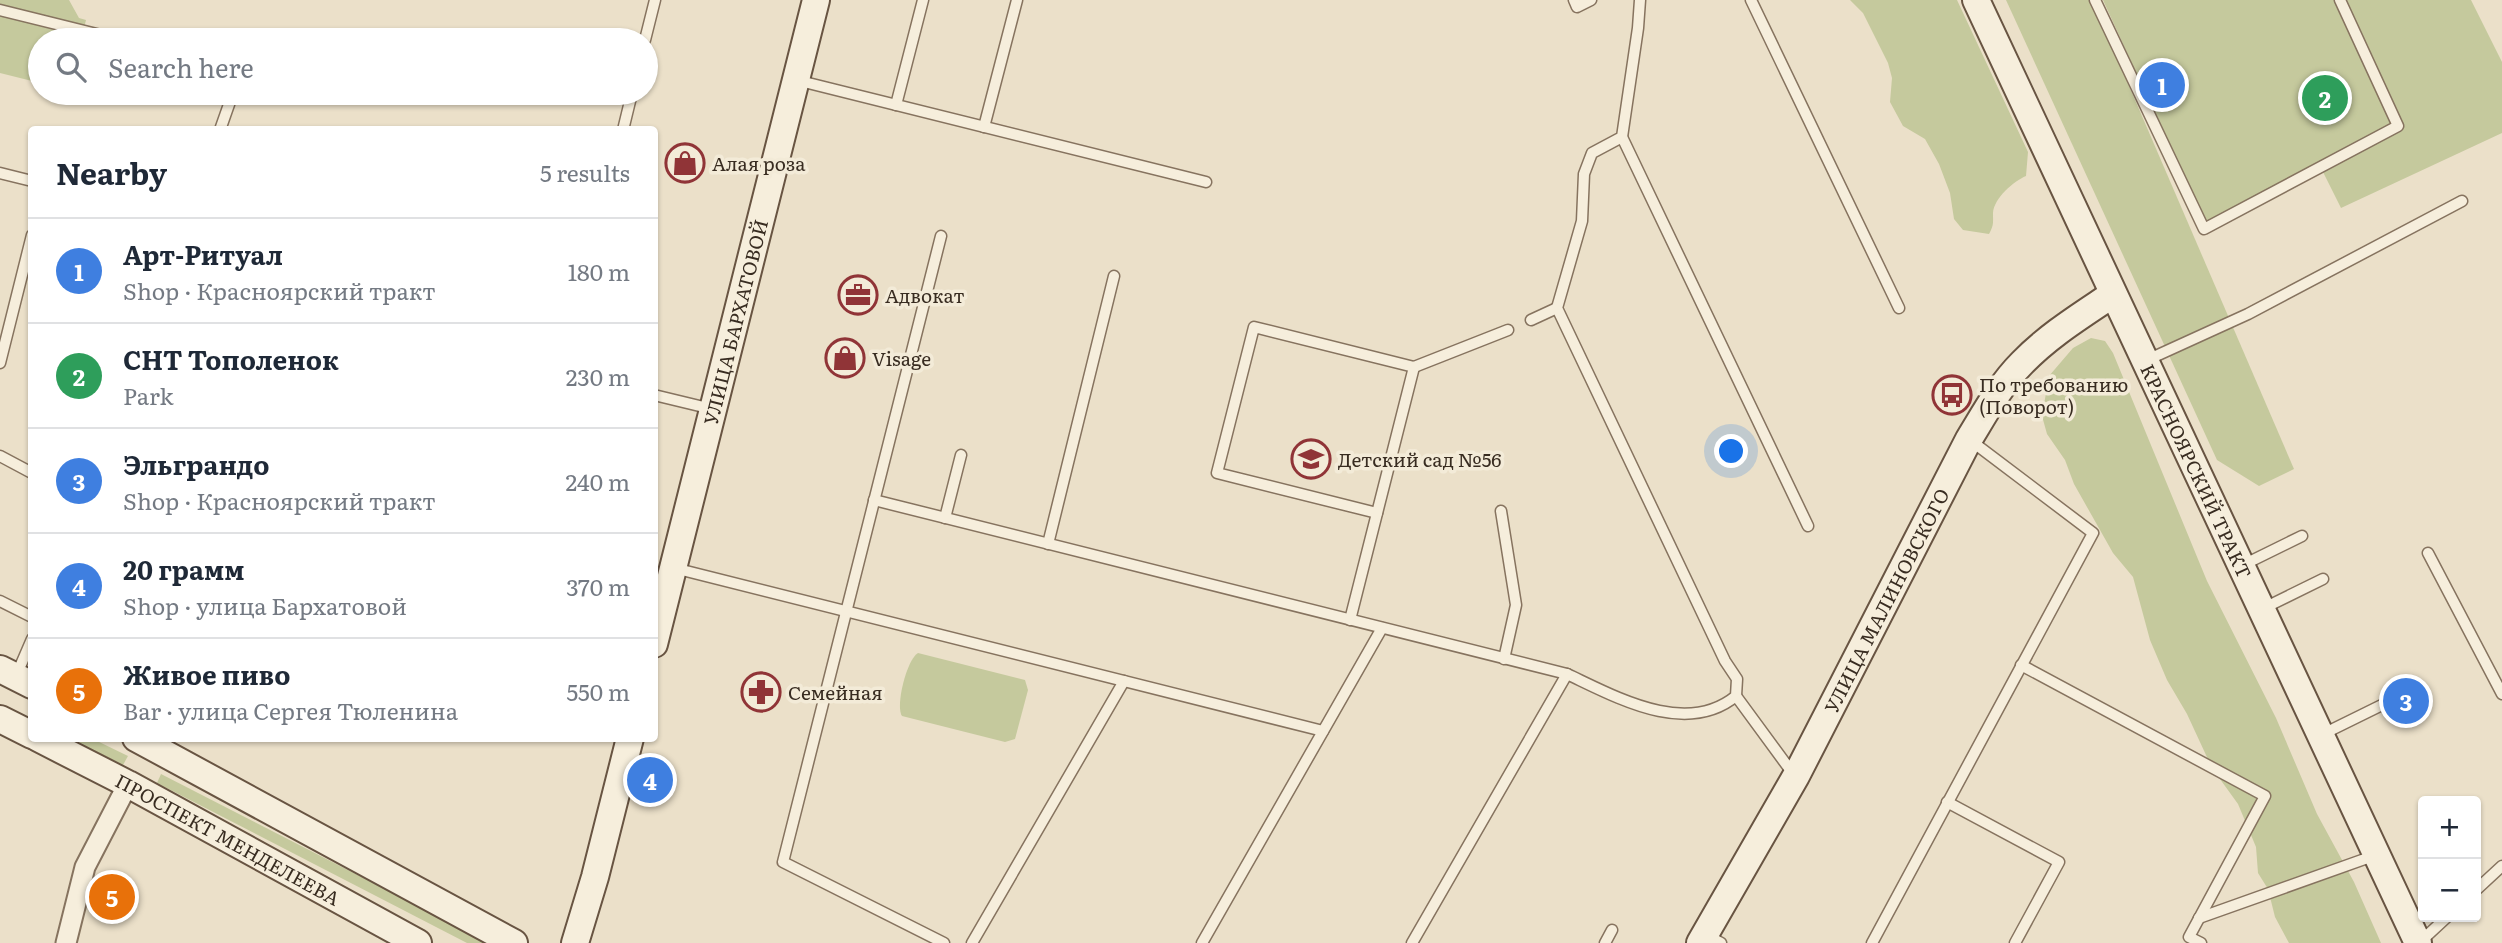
<!DOCTYPE html>
<meta charset="utf-8">
<style>
:root{--surface:#fff;--page:#f2f2f3;--text:#1f2937;--muted:#747a83;--line:#e0e1e3;--accent:#903437}
body{margin:0;font-family:Literata,serif;background:var(--page);color:var(--text)}
.controls{position:absolute;right:21px;bottom:21px;display:grid;overflow:hidden;border-radius:7px;box-shadow:0 2px 5px #0004}
.controls button{width:63px;height:63px;display:grid;place-items:center;padding:0;border:0;border-bottom:2px solid var(--line);background:var(--surface);color:var(--text);font:35px sans-serif}
.you{position:absolute;left:1732px;top:452px;width:24px;height:24px;margin:-18px;border:5px solid #fff;border-radius:50%;background:#1a73e8;box-shadow:0 0 0 10px #1a73e833}
.badge{display:grid;place-items:center;width:46px;height:46px;border-radius:50%;background:var(--accent);color:#fff;font-size:23px;font-weight:700}
.pin{position:absolute;translate:-50% -50%;border:4px solid #fff;box-shadow:0 2px 7px #0006}
.list{margin:0;padding:0;list-style:none}
h2{display:flex;justify-content:space-between;align-items:center;height:91px;margin:0;padding:0 28px;font-size:30px}
h2 small{font-size:23px;font-weight:400;color:var(--muted)}
.list li{display:grid;grid-template-columns:46px 1fr auto;gap:21px;align-items:center;box-sizing:border-box;height:105px;padding:0 28px;border-top:2px solid var(--line)}
.list b{display:block;font-size:26px;white-space:nowrap}
.list p{margin:0;font-size:23px;white-space:nowrap;color:var(--muted)}
.list em{font-size:23px;font-style:normal;color:var(--muted)}
.icon{flex:none;width:38px;height:38px;fill:none;stroke:currentColor;stroke-width:2;stroke-linecap:round;stroke-linejoin:round}
.map{position:relative;flex:none;width:2502px;height:943px;overflow:hidden}
.search{position:absolute;background:var(--surface);box-shadow:0 2px 5px #0004;left:28px;top:28px;width:630px;height:77px;display:flex;align-items:center;gap:18px;box-sizing:border-box;padding:0 24px;border-radius:38px;color:var(--muted);font-size:26px}
.panel{position:absolute;background:var(--surface);box-shadow:0 2px 5px #0004;left:28px;top:126px;width:630px;height:616px;border-radius:7px}
.map>svg:first-child{display:block}
.green{fill:#c5c99d}
.lines{fill:none;stroke-linecap:round;stroke-linejoin:round}
.lane-casing{stroke:#86735f;stroke-width:13}
.street-casing{stroke:#86735f;stroke-width:23}
.secondary-casing{stroke:#685442;stroke-width:30}
.lane{stroke:#f6eedc;stroke-width:10}
.street{stroke:#f6eedc;stroke-width:19}
.secondary{stroke:#f6eedc;stroke-width:26}
.labels{text-anchor:middle;dominant-baseline:central;stroke-width:7;stroke-linejoin:round;paint-order:stroke}
.poi-label{font-size:19px;fill:#382c21;stroke:#f3ebd8;text-anchor:start}
.street-label{font-size:19px;fill:#382c21;stroke:#f3ebd8}
</style>
<div class="map">
<svg width="2502" height="943" viewBox="0 0 2502 943">
<rect width="100%" height="100%" fill="#ebe0c9"/>
<!-- green -->
<g class="green">
<polygon points="0,0 69,0 79,18 86,20 81,40 40,40 40,83 0,73"/>
<path d="M1850 0H1957L2028 152 2026 176C2014 181 1994 198 1993 213 1993 223 1994 225 1989 234L1963 230 1954 219 1950 193 1939 164 1925 139 1903 126 1890 102 1892 78 1888 63 1863 13Z"/>
<polygon points="2006,0 2092,0 2294,469 2259,486 2217,460"/>
<polygon points="2103,0 2471,0 2502,62 2502,133 2341,208 2323,172 2208,231"/>
<polygon points="2091,338 2105,341 2113,353 2207,581 2276,718 2317,814 2354,882 2381,943 2289,943 2275,917 2268,889 2258,873 2256,847 2238,804 2212,768 2187,714 2167,680 2150,640 2133,577 2113,553 2074,484 2065,460 2047,434 2042,416 2049,376 2073,348"/>
<path d="M918 653 1025 680 1028 690 1015 739 1005 742 902 716C895 706 907 659 918 653Z"/>
<polygon points="71,739 93,739 128,756 123,765"/>
<polygon points="161,774 490,943 467,943 157,783"/>
</g>
<g class="lines">
<!-- lane casing -->
<g class="lane-casing">
<g id="lane">
<polyline points="1574,0 1577,7 1591,0"/>
<polyline points="1751,0 1899,308"/>
<polyline points="2095,0 2204,229 2398,126 2340,0"/>
<polyline points="0,10 121,40"/>
<polyline points="645,40 655,0"/>
<polyline points="796,80 1206,182"/>
<polyline points="896,105 923,0"/>
<polyline points="984,127 1017,0"/>
<polyline points="220,130 233,93"/>
<polyline points="623,130 632,93"/>
<polyline points="1622,137 1808,526"/>
<polyline points="0,173 32,181"/>
<polyline points="941,236 783,862 944,943"/>
<polyline points="1531,320 1557,308"/>
<polyline points="2147,360 2248,314 2462,201"/>
<polyline points="0,363 32,235"/>
<polyline points="654,395 712,409"/>
<polyline points="0,456 32,473"/>
<path d="M874 500 1567 674C1616 697 1686 737 1736 696L1737 679 1725 661 1557 308 1582 221 1584 174 1592 153 1622 137 1638 28 1640 0"/>
<polyline points="1501,511 1516,605 1504,659"/>
<polyline points="1377,513 1217,473 1254,327 1414,367 1508,330"/>
<polyline points="945,518 961,455"/>
<polyline points="1048,544 1114,276"/>
<polyline points="2428,553 2502,694"/>
<polyline points="2243,565 2302,536"/>
<polyline points="674,568 1323,731"/>
<polyline points="0,601 32,617"/>
<polyline points="2262,609 2323,579"/>
<polyline points="1350,620 1414,367"/>
<polyline points="2021,665 2265,796 2189,937 2201,943"/>
<polyline points="16,676 32,639"/>
<polyline points="1736,696 1794,775"/>
<polyline points="2321,735 2386,703"/>
<polyline points="1947,802 2059,862 2015,943"/>
<polyline points="2476,890 2502,866"/>
<polyline points="2199,918 2376,855"/>
<polyline points="1706,935 1721,943"/>
<polyline points="972,943 1124,681"/>
<polyline points="1202,943 1382,628"/>
<polyline points="1412,943 1567,674"/>
<polyline points="1605,943 1612,930"/>
<polyline points="1872,943 2093,533 1970,440"/>
<polyline points="2419,943 2447,917"/>
</g>
</g>
<!-- street casing -->
<g class="street-casing">
<polyline id="street" points="66,943 85,867 128,784"/>
</g>
<!-- secondary casing -->
<g class="secondary-casing">
<g id="secondary">
<path id="s1" d="M1976 0 2418 943"/>
<path id="s2" d="M654 644 816 0"/>
<polyline points="0,669 32,685"/>
<polyline points="0,719 32,735"/>
<path id="s3" d="M38 738 128 784 418 943"/>
<polyline points="136,738 514,943"/>
<polyline points="575,943 595,877 630,738"/>
<path id="s4" d="M1700 943 1796 776 1969 439C1985 413 2000 385 2022 363 2049 335 2082 315 2113 294"/>
</g>
</g>
<!-- lane -->
<use href="#lane" class="lane"/>
<!-- street -->
<use href="#street" class="street"/>
<!-- secondary -->
<use href="#secondary" class="secondary"/>
</g>
<!-- icons -->
<defs>
<g id="shop-ring" transform="scale(2.0125)"><circle r="9.5" fill="#f3ebd8" stroke="#903437" stroke-width="1.5"/><path d="M-5-2.5h2.3a2.7 3.5 0 0 1 5.4 0H5L5.5 6h-11ZM-1.5-2.5h3a1.5 2.3 0 0 0-3 0Z" fill="#903437"/></g>
<g id="office-ring" transform="scale(2.0125)"><circle r="9.5" fill="#f3ebd8" stroke="#903437" stroke-width="1.5"/><path d="M-6-3h4V-5.5h4V-3h4V5H-6ZM-1-4.5V-3h2v-1.5ZM-6 0V1H6V0Z" fill="#903437"/></g>
<g id="bus-ring" transform="scale(2.0125)"><circle r="9.5" fill="#f3ebd8" stroke="#903437" stroke-width="1.5"/><path d="M-5-6H5V4H4V6H2V4H-2V6H-4V4H-5ZM-3.5-4V0h7V-4ZM-3.5 1.2v1.5H-2V1.2ZM2 1.2v1.5H3.5V1.2Z" fill="#903437"/></g>
<g id="school-ring" transform="scale(2.0125)"><circle r="9.5" fill="#f3ebd8" stroke="#903437" stroke-width="1.5"/><path d="M0-5L7-2L0 1L-7-2ZM-4 1L0 2.5L4 1V4Q0 6-4 4Z" fill="#903437"/></g>
<g id="pharmacy-ring" transform="scale(2.0125)"><circle r="9.5" fill="#f3ebd8" stroke="#903437" stroke-width="1.5"/><path d="M-2-6h4v4h4v4h-4v4h-4v-4h-4v-4h4Z" fill="#903437"/></g>
</defs>
<g fill-rule="evenodd">
<use href="#shop-ring" x="685" y="163"/>
<use href="#office-ring" x="858" y="295"/>
<use href="#shop-ring" x="845" y="358"/>
<use href="#bus-ring" x="1952" y="395"/>
<use href="#school-ring" x="1311" y="459"/>
<use href="#pharmacy-ring" x="761" y="692"/>
</g>
<g class="labels">
<!-- poi labels -->
<g class="poi-label">
<text x="712" y="163">Алая роза</text>
<text x="885" y="295">Адвокат</text>
<text x="872" y="358">Visage</text>
<text x="1979" y="384">По требованию<tspan x="1979" dy="22">(Поворот)</tspan></text>
<text x="1338" y="459">Детский сад №56</text>
<text x="788" y="692">Семейная</text>
</g>
<!-- street labels -->
<g class="street-label">
<text stroke="none"><textPath href="#s2" startOffset="332">УЛИЦА БАРХАТОВОЙ</textPath></text>
<text stroke="none"><textPath href="#s1" startOffset="520">КРАСНОЯРСКИЙ ТРАКТ</textPath></text>
<text stroke="none"><textPath href="#s4" startOffset="390">УЛИЦА МАЛИНОВСКОГО</textPath></text>
<text stroke="none"><textPath href="#s3" startOffset="215">ПРОСПЕКТ МЕНДЕЛЕЕВА</textPath></text>
</g>
</g>
</svg>
<div class="controls">
<button>+</button>
<button>−</button>
</div>
<div class="you"></div>
<div class="pin badge" style="left:2162px;top:85px;background:#3f7fe0">1</div>
<div class="pin badge" style="left:2325px;top:98px;background:#2e9e5b">2</div>
<div class="pin badge" style="left:2406px;top:701px;background:#3f7fe0">3</div>
<div class="pin badge" style="left:650px;top:780px;background:#3f7fe0">4</div>
<div class="pin badge" style="left:112px;top:897px;background:#e8710a">5</div>
<div class="search"><svg class="icon" aria-label="search" viewBox="0 0 24 24"><circle cx="10" cy="10" r="6"/><path d="M15 15l6 6"/></svg>Search here</div>
<section class="panel">
<h2>Nearby<small>5 results</small></h2>
<ul class="list">
<li><span class="badge" style="background:#3f7fe0">1</span><div><b>Арт-Ритуал</b><p>Shop · Красноярский тракт</p></div><em>180 m</em></li>
<li><span class="badge" style="background:#2e9e5b">2</span><div><b>СНТ Тополенок</b><p>Park</p></div><em>230 m</em></li>
<li><span class="badge" style="background:#3f7fe0">3</span><div><b>Эльграндо</b><p>Shop · Красноярский тракт</p></div><em>240 m</em></li>
<li><span class="badge" style="background:#3f7fe0">4</span><div><b>20 грамм</b><p>Shop · улица Бархатовой</p></div><em>370 m</em></li>
<li><span class="badge" style="background:#e8710a">5</span><div><b>Живое пиво</b><p>Bar · улица Сергея Тюленина</p></div><em>550 m</em></li>
</ul>
</section>
</div>
